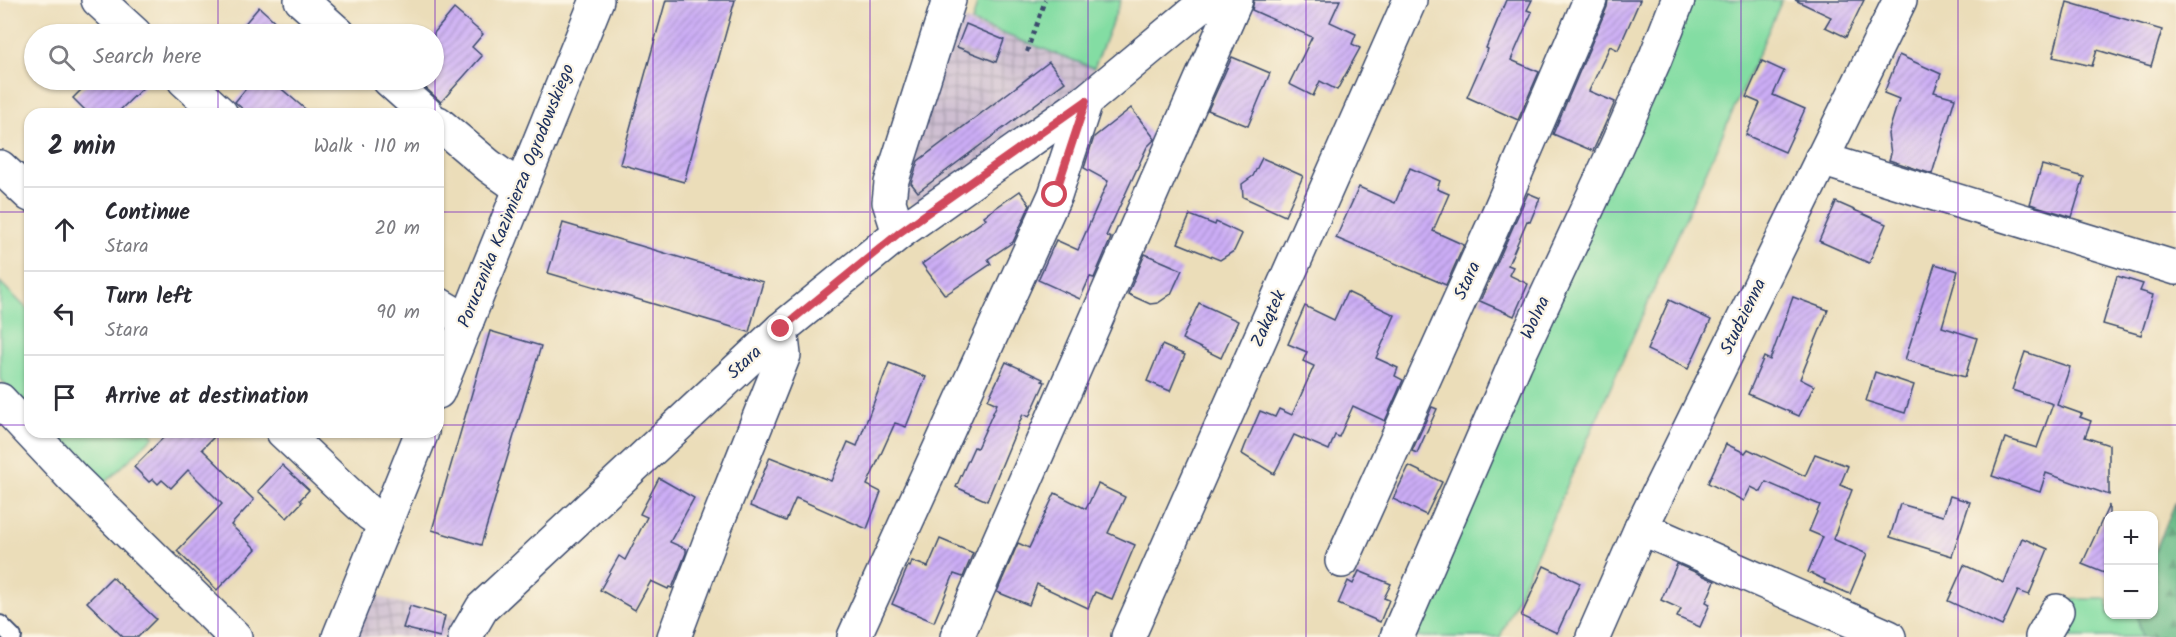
<!DOCTYPE html>
<meta charset="utf-8">
<style>
:root{--surface:#fff;--page:#f2f2f3;--text:#2b2b33;--muted:#7c7c81;--line:#e1e1e2}
body{margin:0;font-family:Kalam,sans-serif;background:var(--page);color:var(--text)}
.controls{position:absolute;right:18px;bottom:18px;display:grid;overflow:hidden;border-radius:12px;box-shadow:0 2px 4px #0004}
.controls button{width:54px;height:54px;display:grid;place-items:center;padding:0;border:0;border-bottom:2px solid var(--line);background:var(--surface);color:var(--text);font:30px sans-serif}
.stop{position:absolute;width:18px;height:18px;margin:-14px;border:4px solid #d1495b;border-radius:50%;background:#fff}
.stop.end{background:#d1495b;border-color:#fff;box-shadow:0 2px 6px #0008}
.list{margin:0;padding:0;list-style:none}
h2{display:flex;justify-content:space-between;align-items:center;height:78px;margin:0;padding:0 24px;font-size:26px}
h2 small{font-size:20px;font-weight:400;color:var(--muted)}
.list li{display:grid;grid-template-columns:39px 1fr auto;gap:18px;align-items:center;box-sizing:border-box;height:84px;padding:0 24px;border-top:2px solid var(--line)}
.list b{display:block;font-size:22px;white-space:nowrap}
.list p{margin:0;font-size:20px;white-space:nowrap;color:var(--muted)}
.list em{font-size:20px;font-style:normal;color:var(--muted)}
.icon{flex:none;width:33px;height:33px;fill:none;stroke:currentColor;stroke-width:2;stroke-linecap:round;stroke-linejoin:round}
.map{position:relative;flex:none;width:2176px;height:637px;overflow:hidden}
.search{position:absolute;background:var(--surface);box-shadow:0 2px 4px #0004;left:24px;top:24px;width:420px;height:66px;display:flex;align-items:center;gap:15px;box-sizing:border-box;padding:0 21px;border-radius:33px;color:var(--muted);font-size:22px}
.panel{position:absolute;background:var(--surface);box-shadow:0 2px 4px #0004;left:24px;top:108px;width:420px;height:330px;border-radius:18px}
.map>svg:first-child{display:block}
.industrial{fill:url(#industrial-grid)}
.green{fill:#83dda3;stroke:#4f8680;stroke-width:1.5}
.forest{fill:url(#forest-firs);stroke:#427674;stroke-width:1.5}
.building{fill:url(#building-hatch)}
.lines{fill:none;stroke-linecap:round;stroke-linejoin:round}
.lane-casing{stroke:#3a496c;stroke-width:20}
.street-casing{stroke:#3a496c;stroke-width:36}
.path{stroke:#3a496c;stroke-width:4;stroke-dasharray:4.5 4.5;stroke-linecap:butt}
.lane{stroke:#fff;stroke-width:16}
.street{stroke:#fff;stroke-width:33}
.route{stroke:#d1495b;stroke-width:8}
.grid{fill:none;stroke:#7b2cbf;stroke-width:1.5;stroke-opacity:0.55}
.labels{text-anchor:middle;dominant-baseline:central;stroke-width:4.5;stroke-linejoin:round;paint-order:stroke}
.street-label{font-size:18px;fill:#1b2f5e;stroke:#fcf5e5}
</style>
<div class="map">
<svg width="2176" height="637" viewBox="0 0 2176 637">
<defs>
<pattern id="industrial-grid" width="8" height="8" patternUnits="userSpaceOnUse" patternTransform="scale(1.5)"><rect width="8" height="8" fill="#cebed1"/><path d="M0 4h8M4 0v8" fill="none" stroke="#a69bad"/></pattern>
<pattern id="forest-firs" width="22" height="20" patternUnits="userSpaceOnUse" patternTransform="scale(1.5)"><rect width="22" height="20" fill="#6abc89"/><path d="M5 1l3.5 6h-7zM16 11l3.5 6h-7z" fill="#569973"/></pattern>
<pattern id="building-hatch" width="6" height="6" patternUnits="userSpaceOnUse" patternTransform="scale(1.5)"><rect width="6" height="6" fill="#ccadf6"/><path d="M-1 1l2-2M0 6l6-6M5 7l2-2" fill="none" stroke="#a58dca"/></pattern>
</defs>
<rect width="100%" height="100%" fill="#fcf5e5"/>
<filter id="ink" filterUnits="userSpaceOnUse"><feTurbulence type="fractalNoise" baseFrequency=".0167" numOctaves="2"/><feDisplacementMap in="SourceGraphic" scale="12" xChannelSelector="R" yChannelSelector="G"/><feConvolveMatrix kernelMatrix="1 2 1 2 8 2 1 2 1" color-interpolation-filters="sRGB"/></filter>
<filter id="wash" filterUnits="userSpaceOnUse"><feTurbulence type="fractalNoise" baseFrequency=".008" numOctaves="4" result="noise"/><feDisplacementMap in="SourceGraphic" scale="24" xChannelSelector="R" yChannelSelector="G"/><feGaussianBlur stdDeviation="1.35" result="paint"/><feColorMatrix in="noise" values="0 0 0 0 0 0 0 0 0 0 0 0 0 0 0 0 0 1.4 0 .05"/><feComposite in="paint" operator="in"/></filter>
<g filter="url(#wash)">
<rect width="100%" height="100%" fill="#ebddb9"/>
<!-- industrial -->
<g class="industrial">
<polygon points="959,20 972,22 1094,68 1081,89 919,204 910,204 897,181"/>
<polygon points="373,595 456,618 446,637 355,637"/>
</g>
<!-- green -->
<g class="green">
<polygon points="978,0 1121,0 1094,68 972,22"/>
<polygon points="1685,0 1782,0 1500,637 1408,637"/>
<polygon points="0,282 30,312 30,409 0,379"/>
<polygon points="53,432 151,432 154,436 105,483"/>
<polygon points="2069,599 2108,599 2108,614 2137,615 2142,637 2048,637"/>
</g>
<!-- forest -->
<polygon class="forest" points="2176,501 2176,637 2142,637 2137,615 2154,614 2154,554"/>
<g id="blocks">
<!-- building -->
<g class="building">
<polygon points="666,0 735,0 684,182 620,164"/>
<polygon points="1254,0 1340,0 1330,22 1356,34 1352,44 1360,48 1337,90 1320,81 1313,96 1289,84 1312,37 1252,10"/>
<polygon points="1506,0 1532,0 1527,10 1532,12 1511,60 1539,72 1518,120 1467,97 1488,49 1486,48"/>
<polygon points="1608,0 1640,0 1618,50 1610,46 1589,91 1615,102 1593,151 1553,134 1607,7"/>
<polygon points="1795,0 1864,0 1846,37 1825,27 1831,17"/>
<polygon points="2067,2 2162,30 2151,66 2097,50 2092,66 2053,57"/>
<polygon points="259,7 268,15 288,34 236,34"/>
<polygon points="454,9 483,34 472,47 482,56 441,102 417,80 434,80 434,33"/>
<polygon points="966,24 1004,40 996,62 957,47"/>
<polygon points="1899,55 1941,74 1934,92 1955,98 1932,174 1889,160 1891,154 1888,134 1899,99 1884,93"/>
<polygon points="1232,57 1270,73 1248,126 1208,110"/>
<polygon points="1762,61 1784,71 1773,95 1805,109 1785,152 1746,135 1760,103 1746,97"/>
<polygon points="1049,62 1065,82 918,192 911,183 918,161"/>
<polygon points="91,80 151,80 116,114 89,114 73,98"/>
<polygon points="253,80 271,80 311,114 248,114 235,102"/>
<polygon points="1131,108 1155,139 1147,147 1106,236 1111,238 1094,278 1090,277 1080,299 1038,280 1056,240 1078,250 1108,181 1084,168 1094,137"/>
<polygon points="1262,158 1303,176 1285,216 1243,197 1242,184 1253,176"/>
<polygon points="2042,165 2084,177 2072,217 2030,204"/>
<polygon points="1410,168 1440,181 1437,189 1449,194 1433,231 1464,245 1446,285 1336,238 1359,187 1395,203"/>
<polygon points="1020,191 1030,205 1013,242 988,259 991,264 945,295 922,264 986,219 984,216"/>
<polygon points="1528,193 1540,198 1530,222 1527,221 1508,265 1513,267 1509,275 1528,284 1514,316 1480,301"/>
<polygon points="1836,202 1886,224 1869,263 1819,241"/>
<polygon points="1190,215 1215,225 1216,222 1242,234 1234,251 1220,260 1178,243"/>
<polygon points="563,223 763,282 749,332 548,273"/>
<polygon points="1145,254 1182,270 1171,294 1158,303 1150,304 1128,294"/>
<polygon points="1935,264 1958,271 1942,327 1977,338 1965,377 1905,360"/>
<polygon points="2117,276 2143,284 2140,291 2153,295 2141,335 2103,324"/>
<polygon points="1347,292 1395,315 1376,358 1398,368 1395,376 1403,380 1385,421 1353,406 1339,437 1335,435 1329,450 1294,435 1274,474 1242,454 1245,446 1260,411 1275,417 1279,409 1292,415 1314,366 1303,361 1307,352 1288,344 1305,306 1334,320"/>
<polygon points="1793,297 1828,310 1800,379 1814,386 1799,416 1748,394 1764,357 1770,360"/>
<polygon points="1669,300 1711,320 1688,369 1647,350"/>
<polygon points="1199,303 1238,321 1221,358 1182,339"/>
<polygon points="490,331 541,346 481,545 432,530"/>
<polygon points="1162,345 1185,355 1170,391 1147,381"/>
<polygon points="2025,352 2070,367 2057,405 2082,414 2080,417 2091,421 2085,437 2109,445 2109,495 2046,473 2040,492 1992,476 2005,438 2037,448 2053,404 2012,390"/>
<polygon points="1006,362 1043,379 1042,381 1045,382 1029,417 1023,414 987,501 956,487 974,447 977,448 997,404 988,400"/>
<polygon points="889,363 926,377 906,427 895,423 867,485 881,492 867,529 796,498 786,521 750,506 770,457 831,481 848,442 857,446"/>
<polygon points="1875,372 1914,385 1905,413 1866,401"/>
<polygon points="1432,407 1437,409 1417,453 1412,451"/>
<polygon points="169,432 219,432 202,449 254,500 231,525 256,549 217,590 177,551 222,504 188,470 171,488 162,480 158,484 153,479 149,482 134,467"/>
<polygon points="1726,444 1745,453 1748,449 1805,476 1815,454 1848,466 1840,485 1852,490 1833,539 1867,554 1850,594 1824,583 1825,580 1808,572 1823,537 1809,531 1820,505 1766,482 1761,492 1751,487 1744,501 1708,483"/>
<polygon points="282,465 309,490 300,500 302,502 287,518 258,491"/>
<polygon points="1409,466 1442,482 1426,515 1393,499"/>
<polygon points="659,478 694,498 670,542 686,549 686,553 672,588 669,587 668,589 651,581 635,610 600,590 619,556 625,560 647,517 640,514"/>
<polygon points="1098,484 1125,497 1108,533 1135,545 1112,599 1095,592 1088,608 1037,584 1029,605 997,592 1018,543 1029,548 1055,493 1086,509"/>
<polygon points="1950,496 1970,502 1952,556 1890,537 1900,504 1943,516"/>
<polygon points="2109,505 2109,575 2082,564"/>
<polygon points="2022,538 2048,549 2029,595 2018,591 2002,626 1948,601 1964,565 2004,583"/>
<polygon points="940,539 973,553 963,577 954,574 934,622 892,604 908,566 910,567 912,561 928,567"/>
<polygon points="1677,564 1715,581 1706,602 1710,604 1700,627 1677,617 1681,609 1661,600"/>
<polygon points="1544,566 1580,583 1557,633 1521,616"/>
<polygon points="1359,571 1391,584 1384,598 1389,600 1380,622 1338,604 1348,581 1353,584"/>
<polygon points="112,577 156,619 138,637 123,637 87,602"/>
<polygon points="410,606 445,616 440,637 403,628"/>
</g>
</g>
</g>
<g filter="url(#ink)">
<use href="#blocks" fill-opacity="0" stroke="#3a496c" stroke-width="1.5"/>
<g class="lines">
<!-- lane casing -->
<g class="lane-casing">
<polyline id="lane" points="0,624 13,637"/>
</g>
<!-- street casing -->
<g class="street-casing">
<g id="street">
<polyline points="98,0 135,34"/>
<polyline points="301,0 339,34"/>
<polyline points="184,80 221,114"/>
<polyline points="389,80 427,114"/>
<polyline points="438,123 489,166 520,188"/>
<polyline points="1821,159 2176,268"/>
<polyline points="0,167 30,195"/>
<polyline points="899,233 889,202 891,183 949,0"/>
<polyline points="438,304 467,321"/>
<polyline points="438,392 597,0"/>
<polyline points="0,400 73,478 235,637"/>
<polyline points="283,432 370,514 385,524"/>
<polyline points="1641,528 1889,637"/>
<polyline points="1342,561 1493,226 1590,0"/>
<polyline points="339,637 422,432"/>
<polyline points="465,637 482,608 781,329 899,233 1086,101 1208,0"/>
<polyline points="674,637 713,533 784,355 781,329"/>
<polyline points="854,637 1055,195 1086,101"/>
<polyline points="957,637 1236,0"/>
<polyline points="1128,637 1410,0"/>
<polyline points="1397,637 1515,364 1616,147 1655,59 1678,0"/>
<polyline points="1593,637 1641,528 1900,0"/>
<polyline points="2042,637 2057,611"/>
</g>
</g>
<!-- path -->
<polyline class="path" points="1027,52 1045,0"/>
<!-- lane -->
<use href="#lane" class="lane"/>
<!-- street -->
<use href="#street" class="street"/>
</g>
</g>
<g class="lines" filter="url(#ink)">
<!-- route -->
<polyline class="route" points="781,329 899,233 1086,101 1055,195"/>
</g>
<!-- grid -->
<path class="grid" d="M218 0V34M435 0V114M653 0V637M870 0V637M1088 0V637M1306 0V637M1523 0V637M1741 0V637M1958 0V637M218 80V114M0 212H30M438 212H2176M0 425H30M438 425H2176M218 432V637M435 432V637"/>
<g class="labels">
<!-- street labels -->
<g class="street-label">
<text transform="translate(517 196) rotate(-68)">Porucznika Kazimierza Ogrodowskiego</text>
<text transform="translate(1468 281) rotate(-66)">Stara</text>
<text transform="translate(1744 317) rotate(-64)">Studzienna</text>
<text transform="translate(1536 318) rotate(-65)">Wolna</text>
<text transform="translate(1269 319) rotate(-66)">Zakątek</text>
<text transform="translate(745 363) rotate(-43)">Stara</text>
</g>
</g>
</svg>
<div class="controls">
<button>+</button>
<button>−</button>
</div>
<div class="stop" style="left:1055px;top:195px"></div>
<div class="stop end" style="left:781px;top:329px"></div>
<div class="search"><svg class="icon" aria-label="search" viewBox="0 0 24 24"><circle cx="10" cy="10" r="6"/><path d="M15 15l6 6"/></svg>Search here</div>
<section class="panel">
<h2>2 min<small>Walk · 110 m</small></h2>
<ul class="list">
<li><svg class="icon" aria-label="ahead" viewBox="0 0 24 24"><path d="M12 20V5M6 11l6-6 6 6"/></svg><div><b>Continue</b><p>Stara</p></div><em>20 m</em></li>
<li><svg class="icon" aria-label="left" viewBox="0 0 24 24"><path d="M17 20v-9H6M10 6l-5 5 5 5"/></svg><div><b>Turn left</b><p>Stara</p></div><em>90 m</em></li>
<li><svg class="icon" aria-label="arrive" viewBox="0 0 24 24"><path d="M6 21V4h12l-3 4 3 4H6"/></svg><div><b>Arrive at destination</b></div></li>
</ul>
</section>
</div>
